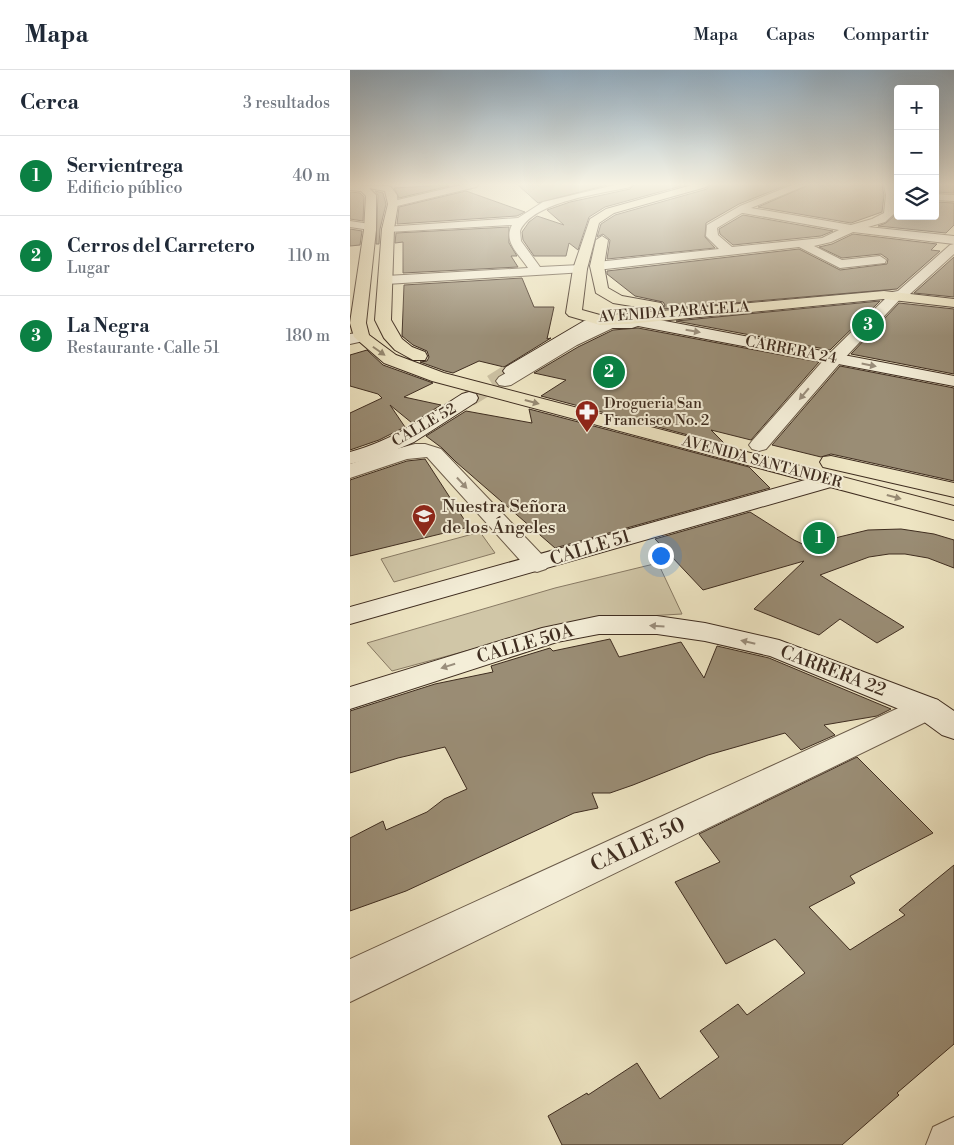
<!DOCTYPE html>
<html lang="es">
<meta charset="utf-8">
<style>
:root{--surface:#fff;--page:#f6f6f7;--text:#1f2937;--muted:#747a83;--line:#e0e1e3;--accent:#0b8043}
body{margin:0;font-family:"Libre Bodoni",serif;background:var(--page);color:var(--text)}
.controls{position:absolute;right:15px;top:15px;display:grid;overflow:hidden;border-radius:5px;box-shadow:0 5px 20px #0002}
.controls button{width:45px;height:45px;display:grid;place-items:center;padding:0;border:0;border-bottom:1px solid var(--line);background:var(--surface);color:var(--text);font:25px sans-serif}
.you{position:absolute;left:310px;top:485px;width:18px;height:18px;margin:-12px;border:4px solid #fff;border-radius:50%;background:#1a73e8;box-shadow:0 0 0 8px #1a73e833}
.badge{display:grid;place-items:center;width:32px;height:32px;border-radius:50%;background:var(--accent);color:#fff;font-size:16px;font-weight:700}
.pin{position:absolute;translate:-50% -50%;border:2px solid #fff;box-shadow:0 1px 5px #0006}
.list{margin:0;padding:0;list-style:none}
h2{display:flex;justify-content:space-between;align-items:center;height:65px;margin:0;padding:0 20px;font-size:21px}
h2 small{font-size:16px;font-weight:400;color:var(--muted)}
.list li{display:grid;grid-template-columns:32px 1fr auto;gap:15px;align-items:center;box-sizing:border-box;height:80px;padding:0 20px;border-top:1px solid var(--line)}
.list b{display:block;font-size:19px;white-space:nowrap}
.list p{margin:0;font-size:16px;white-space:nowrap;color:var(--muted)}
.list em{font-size:16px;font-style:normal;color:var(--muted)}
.icon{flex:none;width:28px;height:28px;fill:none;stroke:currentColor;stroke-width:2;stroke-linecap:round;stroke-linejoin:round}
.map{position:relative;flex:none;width:604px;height:1075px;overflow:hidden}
header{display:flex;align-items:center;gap:30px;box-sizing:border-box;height:70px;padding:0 25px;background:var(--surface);border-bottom:1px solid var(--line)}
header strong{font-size:24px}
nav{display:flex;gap:28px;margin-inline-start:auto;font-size:18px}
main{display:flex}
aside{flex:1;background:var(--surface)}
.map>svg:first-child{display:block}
.green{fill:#d0c6a7;stroke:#887a64}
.building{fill:#9a8d75;stroke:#3f2d20}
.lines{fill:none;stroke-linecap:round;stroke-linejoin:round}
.secondary-tunnel{stroke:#cbc0a2;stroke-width:18;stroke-dasharray:18 9;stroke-linecap:butt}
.minor-casing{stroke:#6b5b49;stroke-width:2}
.tertiary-casing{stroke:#6b5b49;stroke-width:2}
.secondary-casing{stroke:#3f2d20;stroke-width:2}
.primary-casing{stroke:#3f2d20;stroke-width:2}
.minor{fill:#f4eed8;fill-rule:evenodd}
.tertiary{fill:#f4eed8;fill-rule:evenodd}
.secondary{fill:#f4eed8;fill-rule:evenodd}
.primary{fill:#eee5c3;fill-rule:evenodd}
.oneway{fill:#9a8e7c}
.oneway2{fill:#968972}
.labels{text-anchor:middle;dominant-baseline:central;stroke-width:4;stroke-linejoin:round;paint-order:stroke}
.far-street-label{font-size:15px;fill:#3f2d20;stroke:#f4eed8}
.far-poi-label{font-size:15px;fill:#3f2d20;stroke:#f4eed8;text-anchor:start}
.poi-label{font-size:18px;fill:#3f2d20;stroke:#f4eed8;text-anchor:start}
.street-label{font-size:18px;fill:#3f2d20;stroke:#f4eed8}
.near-street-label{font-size:21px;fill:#3f2d20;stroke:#f4eed8}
</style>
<header>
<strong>Mapa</strong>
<nav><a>Mapa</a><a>Capas</a><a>Compartir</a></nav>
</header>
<main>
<aside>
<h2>Cerca<small>3 resultados</small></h2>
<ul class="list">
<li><span class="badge">1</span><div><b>Servientrega</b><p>Edificio público</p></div><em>40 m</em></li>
<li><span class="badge">2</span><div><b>Cerros del Carretero</b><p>Lugar</p></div><em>110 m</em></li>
<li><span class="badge">3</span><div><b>La Negra</b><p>Restaurante · Calle 51</p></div><em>180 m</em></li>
</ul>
</aside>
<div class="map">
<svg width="604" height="1075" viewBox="0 0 604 1075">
<rect width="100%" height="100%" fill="#eee5c3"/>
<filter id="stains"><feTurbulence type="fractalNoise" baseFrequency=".004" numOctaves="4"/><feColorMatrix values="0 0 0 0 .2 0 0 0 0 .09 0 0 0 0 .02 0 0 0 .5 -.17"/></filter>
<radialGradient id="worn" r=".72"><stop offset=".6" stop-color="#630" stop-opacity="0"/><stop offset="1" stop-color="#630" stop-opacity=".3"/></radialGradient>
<!-- green -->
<g class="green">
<polygon points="130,462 145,483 44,512 31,489"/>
<polygon points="308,493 332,544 245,549 219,553 42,601 17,573 205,518"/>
</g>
<!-- building -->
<g class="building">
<polygon points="97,115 99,116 49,128 44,118"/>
<polygon points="168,115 257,115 188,133"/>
<polygon points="284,115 335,115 255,137 239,147 228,180 219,173 216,186 184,186 173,170 172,162 179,152 187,146 214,155 197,140 220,132 280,119"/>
<polygon points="360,115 437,115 389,134 356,153 355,167 365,178 257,189 260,170 253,164 247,167 251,154 265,145 357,119"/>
<polygon points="459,115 532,115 534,125 532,142 501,153 408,137"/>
<polygon points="585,115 604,115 604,123 585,122"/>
<polygon points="25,121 33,123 36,134 30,159 29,174 26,174 28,125"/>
<polygon points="116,121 175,142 167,146 47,154 49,137"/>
<polygon points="0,122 10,123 14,127 13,151 0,149"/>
<polygon points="548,126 548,146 585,146 585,132 604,133 604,155 596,163 528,156 536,153 545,145"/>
<polygon points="393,145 483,161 471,166 383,175 370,164 369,159"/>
<polygon points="159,157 159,173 167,186 161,186 168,197 53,203 53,172 45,173 46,163"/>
<polygon points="0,159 12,161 10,175 0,176"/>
<polygon points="503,164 587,174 581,180 590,181 547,219 313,239 315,235 313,232 285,226 257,204 257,201 449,179 490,200 537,194 538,189 531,184 492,188 469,177 482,174"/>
<polygon points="604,187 604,227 564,223"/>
<polygon points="172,208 184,237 204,237 197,269 201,268 154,297 129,291 103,303 95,301 70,292 77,291 79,287 77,281 63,275 52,266 54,215"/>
<polygon points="530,231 480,280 326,251"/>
<polygon points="549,233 604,239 604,304 501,284"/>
<polygon points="288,258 469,292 401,370 361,360 376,375 191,326 216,310 184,303 228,277 263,260"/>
<polygon points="17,280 33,295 83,313 54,327 91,335 62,353 40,335 55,357 29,370 0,380 0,343 32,328 28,324 0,316 0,285"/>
<polygon points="490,296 604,318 604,411 481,384 471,387 422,375"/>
<polygon points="179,339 399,397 420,418 205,478 106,392 92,378 76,366 116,341 182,353"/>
<polygon points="75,389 119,457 0,486 0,410 57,391"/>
<polygon points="400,442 444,470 465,480 471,474 489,467 518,460 551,459 584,464 604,470 604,498 578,488 555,484 539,484 519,487 470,505 554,557 527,573 490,549 469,565 404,539 454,491 353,520 305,469"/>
<polygon points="260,569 269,587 331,572 354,608 367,576 419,588 541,639 527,646 474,655 485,665 451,680 435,663 358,685 283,715 260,723 242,723 248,738 224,743 56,821 0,841 0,768 33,751 36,760 77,742 94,729 117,719 95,677 48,688 0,703 0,641 85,614 143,602 141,596 200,578 203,581"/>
<polygon points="507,687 583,763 500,806 505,813 459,837 500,880 555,845 549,840 604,795 604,974 547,1023 549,1025 492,1075 212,1075 198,1046 237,1023 238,1025 287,993 310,1029 369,987 350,961 388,934 397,945 455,903 425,869 376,894 325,812 370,792 349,764"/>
</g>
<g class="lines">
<!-- secondary-tunnel -->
<polyline class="secondary-tunnel" points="119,328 162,301"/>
<!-- minor casing -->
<g class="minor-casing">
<g id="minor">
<path d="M265 115H282L280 117C251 124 183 131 170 161L171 171 190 197 230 195 235 196 237 199 235 202 36 214 29 210 36 206 178 198C169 184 153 172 162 155L38 162 34 161 32 159 34 157 168 148 193 132Z"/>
<path d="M442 115H457L401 138 501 155 522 149 534 143 536 125 534 115H544L546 125 544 144 535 152 518 157 604 166V174L503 162 481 172 464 176 492 190 530 186 536 190 535 193 490 198 449 177 247 200 240 196 247 192 369 179 356 166 357 155 390 136ZM392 143H393L489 160 472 168 382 177 368 165 367 158Z"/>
<polygon points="585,124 604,125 604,131 585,130"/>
<polygon points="0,151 20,154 26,157 20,160 0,157"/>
<polygon points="604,174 604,184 560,224 554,225 490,293 416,379 409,381 402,379 399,375 402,371 478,285 542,222 548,221 600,175"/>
<polygon points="264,247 269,249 272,252 269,255 227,275 161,315 155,316 149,315 146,311 149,307 215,269"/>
<polygon points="12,262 18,264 20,267 18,270 0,274 0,264"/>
<polygon points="65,374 75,374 91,379 196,489 200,494 196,499 187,502 178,499 77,387 57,389 0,408 0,394 35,382"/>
<polygon points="577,627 588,630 593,638 588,646 0,932 0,889 566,630"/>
</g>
</g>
<!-- tertiary casing -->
<g class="tertiary-casing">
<g id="tertiary">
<polygon points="111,115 128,115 126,117 43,137 38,134 39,132"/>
<polygon points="604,1047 604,1075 576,1075 583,1057"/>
</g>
</g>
<!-- secondary casing -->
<g class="secondary-casing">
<g id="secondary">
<polygon points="278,244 604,306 604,316 288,256 282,258 243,258 168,305 162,306 156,305 153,301 156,297 234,251 271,248"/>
<path d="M119 322 126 324 128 328 126 332 64 372 34 385 0 394V382C42 371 76 347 112 324Z"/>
<polygon points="480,403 488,405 491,410 488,415 0,554 0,537"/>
<polygon points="249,546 307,546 355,553 429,570 588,630 604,641 604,669 592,665 566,646 420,586 355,571 307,564 249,564 207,572 0,639 0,617 192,558"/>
</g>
</g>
<!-- primary casing -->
<g class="primary-casing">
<g id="primary">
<polygon points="0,115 38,116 41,117 47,125 48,134 44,159 41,250 52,269 62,277 75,282 77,286 75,290 63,290 45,280 34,268 25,250 32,159 38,134 35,121 19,118 26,125 26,160 16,253 19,265 46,285 94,303 604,436 604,450 82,311 34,293 4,267 0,253 14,160 16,126 11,121 0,120"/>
<polygon points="342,115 358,115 356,117 264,143 249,153 237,199 232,240 250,245 278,244 534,221 604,229 604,237 534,229 278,254 250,255 219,246 216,243 223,199 240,149 256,139"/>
<polygon points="252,166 258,170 254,196 258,218 272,226 311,233 313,236 311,239 306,240 263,233 246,223 240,196 246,170"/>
<polygon points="481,386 604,413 604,427 473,397 470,392 473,387"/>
</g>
</g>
<!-- minor -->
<use href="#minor" class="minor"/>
<!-- tertiary -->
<use href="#tertiary" class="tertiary"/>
<!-- secondary -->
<use href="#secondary" class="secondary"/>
<!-- primary -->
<use href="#primary" class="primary"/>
</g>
<!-- one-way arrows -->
<defs><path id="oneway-solid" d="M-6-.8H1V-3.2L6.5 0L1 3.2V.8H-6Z" transform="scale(1.25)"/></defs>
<g class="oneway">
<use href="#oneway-solid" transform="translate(343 261) rotate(10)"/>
<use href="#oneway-solid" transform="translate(519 295) rotate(11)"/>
<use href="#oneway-solid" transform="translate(454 324) rotate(130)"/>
<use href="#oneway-solid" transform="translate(112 413) rotate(47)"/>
<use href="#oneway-solid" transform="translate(307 556) rotate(-176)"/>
<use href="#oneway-solid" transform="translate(398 572) rotate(-167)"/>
<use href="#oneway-solid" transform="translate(98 596) rotate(163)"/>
</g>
<g class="oneway2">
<use href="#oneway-solid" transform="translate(29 281) rotate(35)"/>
<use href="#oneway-solid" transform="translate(182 332) rotate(15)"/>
<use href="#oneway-solid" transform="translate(544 427) rotate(15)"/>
</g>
<!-- sky -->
<linearGradient id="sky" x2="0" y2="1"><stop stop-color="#92aec3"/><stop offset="0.43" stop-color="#f7f3e4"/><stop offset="1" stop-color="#f7f3e4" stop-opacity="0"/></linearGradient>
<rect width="604" height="266" fill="url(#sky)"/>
<!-- icons -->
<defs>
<g id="pharmacy-pin" transform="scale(1.25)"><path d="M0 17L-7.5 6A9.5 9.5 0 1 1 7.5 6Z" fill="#8f2418" stroke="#f4eed8"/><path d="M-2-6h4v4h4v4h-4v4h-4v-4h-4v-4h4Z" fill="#fff"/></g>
<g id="school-pin" transform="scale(1.25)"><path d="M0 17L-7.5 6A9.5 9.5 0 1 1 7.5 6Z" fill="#8f2418" stroke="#f4eed8"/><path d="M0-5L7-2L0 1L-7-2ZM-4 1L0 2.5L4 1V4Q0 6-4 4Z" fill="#fff"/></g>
</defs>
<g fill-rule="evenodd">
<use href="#pharmacy-pin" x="237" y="342"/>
<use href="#school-pin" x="74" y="446"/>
</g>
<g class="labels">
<!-- far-street labels -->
<g class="far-street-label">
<text transform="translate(324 242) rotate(-4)">AVENIDA PARALELA</text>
<text transform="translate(441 280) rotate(11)">CARRERA 24</text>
<text transform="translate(74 355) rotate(-30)">CALLE 52</text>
<text transform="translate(412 392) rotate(15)">AVENIDA SANTANDER</text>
</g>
<!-- far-poi labels -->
<g class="far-poi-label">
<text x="254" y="333">Drogueria San<tspan x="254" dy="17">Francisco No. 2</tspan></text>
</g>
<!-- poi labels -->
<g class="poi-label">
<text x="92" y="436">Nuestra Señora<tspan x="92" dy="21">de los Ángeles</tspan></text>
</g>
<!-- street labels -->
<g class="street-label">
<text transform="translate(240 478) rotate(-17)">CALLE 51</text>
<text transform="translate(175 574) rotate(-16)">CALLE 50A</text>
<text transform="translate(483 601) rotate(21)">CARRERA 22</text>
</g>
<!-- near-street labels -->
<g class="near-street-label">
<text transform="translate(288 775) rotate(-25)">CALLE 50</text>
</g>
</g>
<rect width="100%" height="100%" filter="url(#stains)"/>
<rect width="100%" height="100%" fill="url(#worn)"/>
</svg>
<div class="controls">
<button>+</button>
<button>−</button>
<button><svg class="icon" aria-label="layers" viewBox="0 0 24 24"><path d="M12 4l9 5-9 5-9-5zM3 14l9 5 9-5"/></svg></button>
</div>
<div class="you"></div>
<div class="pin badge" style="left:469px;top:468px">1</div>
<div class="pin badge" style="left:259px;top:302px">2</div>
<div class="pin badge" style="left:518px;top:255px">3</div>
</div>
</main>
